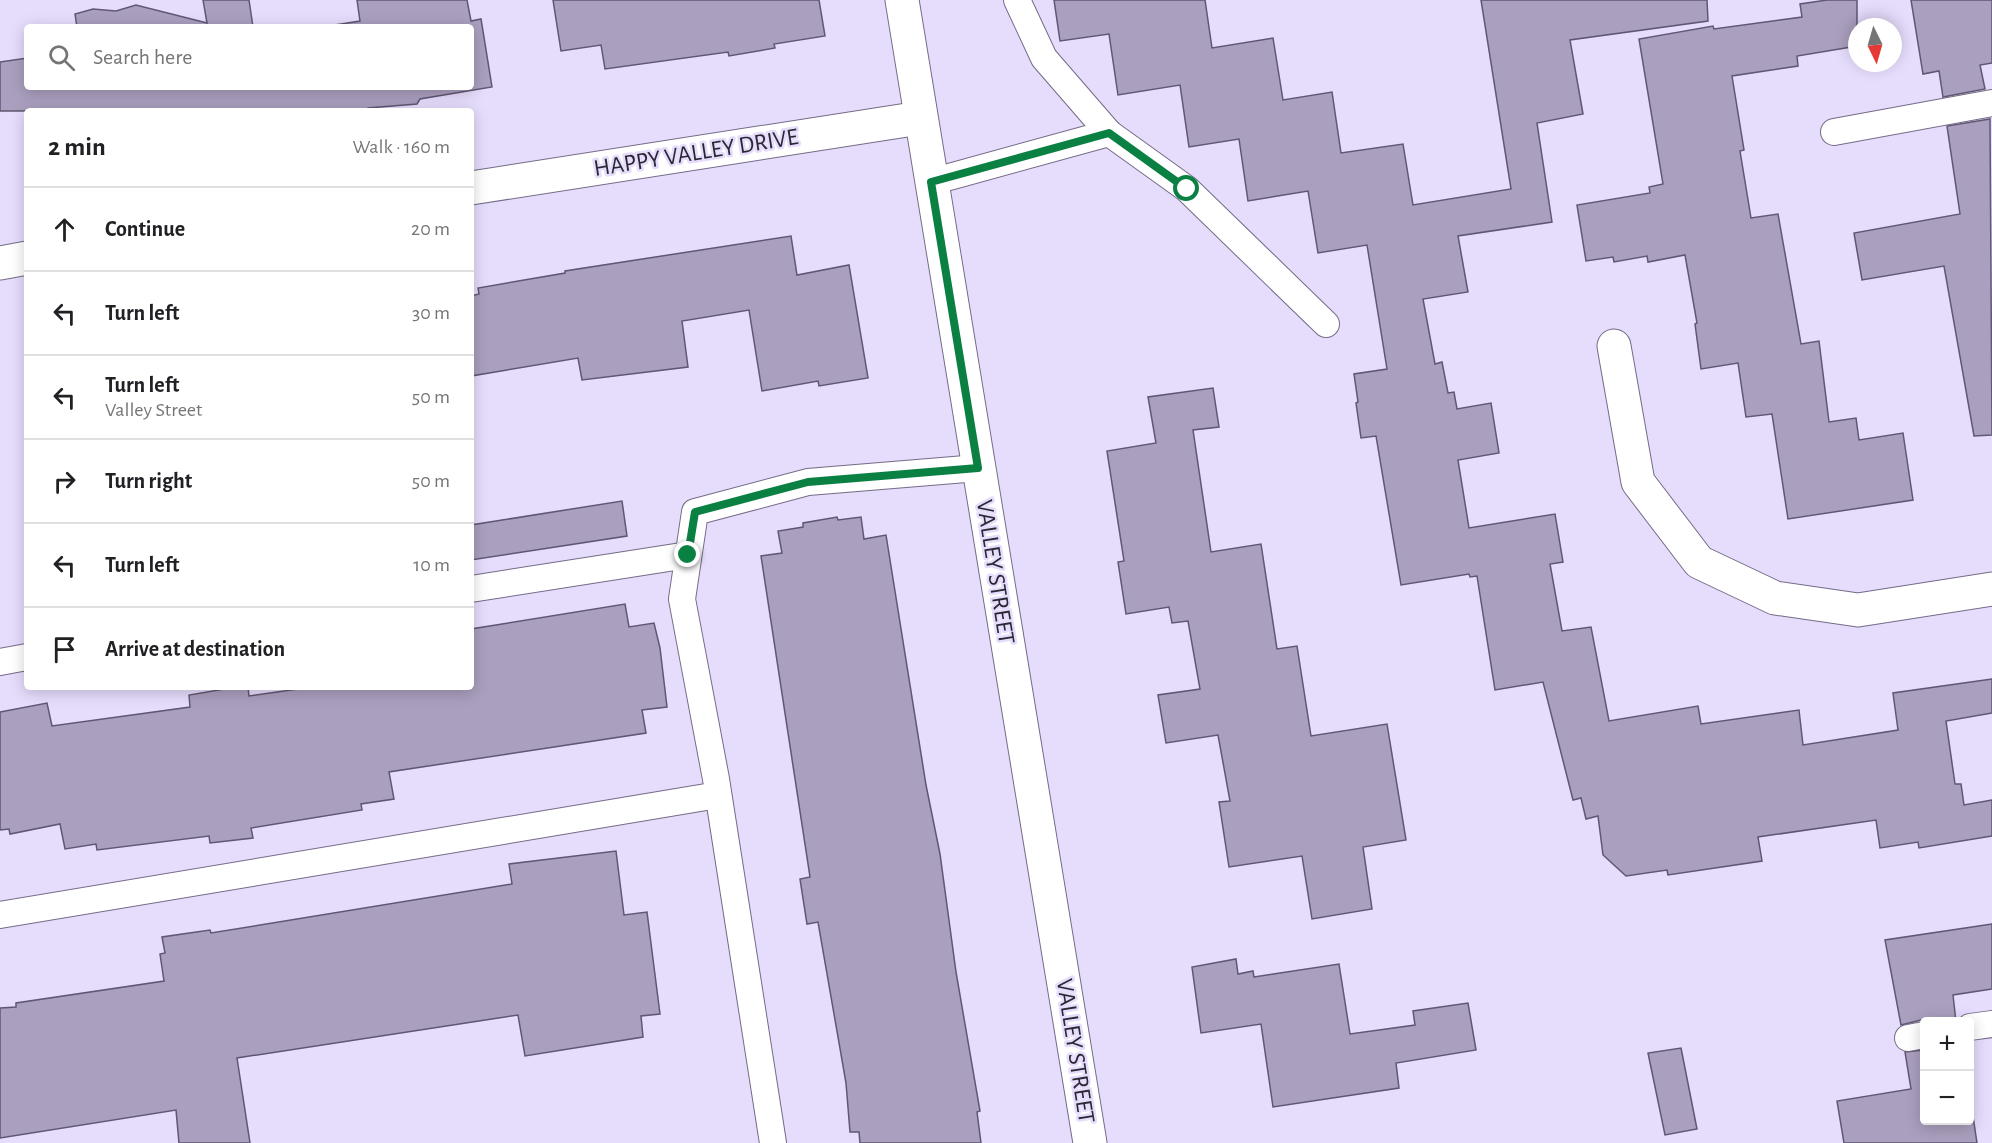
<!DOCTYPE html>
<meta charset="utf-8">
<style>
:root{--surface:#fff;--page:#f2f2f2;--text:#202124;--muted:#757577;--line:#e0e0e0}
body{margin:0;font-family:"Alegreya Sans",sans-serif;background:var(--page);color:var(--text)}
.controls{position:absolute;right:18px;bottom:18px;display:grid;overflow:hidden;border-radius:6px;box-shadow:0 3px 15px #0003}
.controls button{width:54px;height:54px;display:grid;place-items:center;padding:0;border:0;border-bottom:2px solid var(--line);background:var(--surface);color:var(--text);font:30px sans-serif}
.compass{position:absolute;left:1848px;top:18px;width:54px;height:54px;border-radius:50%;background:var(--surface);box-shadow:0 3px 15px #0003;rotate:175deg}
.stop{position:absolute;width:18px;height:18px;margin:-14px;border:4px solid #0b8043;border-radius:50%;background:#fff}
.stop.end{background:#0b8043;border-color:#fff;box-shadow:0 2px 6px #0008}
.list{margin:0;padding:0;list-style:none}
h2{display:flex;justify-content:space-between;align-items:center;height:78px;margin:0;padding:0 24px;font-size:26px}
h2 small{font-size:20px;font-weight:400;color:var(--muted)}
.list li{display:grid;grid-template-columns:39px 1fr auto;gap:18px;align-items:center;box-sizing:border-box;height:84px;padding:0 24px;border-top:2px solid var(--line)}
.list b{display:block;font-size:22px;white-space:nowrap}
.list p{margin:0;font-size:20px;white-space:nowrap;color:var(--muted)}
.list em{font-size:20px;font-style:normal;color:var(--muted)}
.icon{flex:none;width:33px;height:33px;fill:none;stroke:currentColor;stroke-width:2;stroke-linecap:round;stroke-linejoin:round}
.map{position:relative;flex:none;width:1992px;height:1143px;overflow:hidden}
.search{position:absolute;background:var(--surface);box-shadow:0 3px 15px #0003;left:24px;top:24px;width:450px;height:66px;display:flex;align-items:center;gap:15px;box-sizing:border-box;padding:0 21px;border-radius:6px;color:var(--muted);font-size:22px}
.panel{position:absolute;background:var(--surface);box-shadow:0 3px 15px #0003;left:24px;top:108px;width:450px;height:582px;border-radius:6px}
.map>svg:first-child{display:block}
.building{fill:#aa9fbe;stroke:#605772;stroke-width:1.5}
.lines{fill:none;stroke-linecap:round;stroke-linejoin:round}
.service-casing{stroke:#756b87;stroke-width:28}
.minor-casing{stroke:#756b87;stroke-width:35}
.tertiary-casing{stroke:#756b87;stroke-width:35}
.service{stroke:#fff;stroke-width:26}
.minor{stroke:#fff;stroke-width:33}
.tertiary{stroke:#fff;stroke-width:33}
.route{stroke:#0b8043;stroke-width:8}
.labels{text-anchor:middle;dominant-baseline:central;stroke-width:5;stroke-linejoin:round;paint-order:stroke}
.street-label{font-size:24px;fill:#2a2632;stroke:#e6dcfc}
</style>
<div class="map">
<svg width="1992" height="1143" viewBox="0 0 1992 1143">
<rect width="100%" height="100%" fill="#e6dcfc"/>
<!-- building -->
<g class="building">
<polygon points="203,0 249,0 253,27 77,27 75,14 93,9 116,11 136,5 207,23"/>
<polygon points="357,0 467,0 471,21 481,19 492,87 420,99 417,104 368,108 368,111 0,111 0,62 27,58 27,87 471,87 471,27 322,27 360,21"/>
<polygon points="553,0 819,0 825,36 774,44 775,48 729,56 728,52 605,69 601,45 561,51"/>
<polygon points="1054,0 1205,0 1212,48 1273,38 1283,100 1332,92 1341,153 1403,144 1413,205 1511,189 1481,0 1707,0 1708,21 1570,40 1583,114 1537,123 1552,222 1458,236 1468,292 1423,299 1435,364 1442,362 1448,393 1454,392 1457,409 1491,403 1499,453 1458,460 1469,528 1555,514 1563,562 1550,564 1562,631 1591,627 1609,721 1698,706 1701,724 1799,710 1803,745 1898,730 1893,693 1992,679 1992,713 1946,721 1955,784 1961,784 1964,805 1992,800 1992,836 1919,848 1918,842 1880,848 1876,820 1758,837 1762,861 1668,875 1667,870 1626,876 1603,855 1598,816 1586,819 1581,798 1573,800 1543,682 1495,690 1477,576 1470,577 1469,574 1401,585 1376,436 1361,438 1356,403 1358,402 1354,374 1387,369 1367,245 1318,253 1308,191 1248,201 1239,139 1189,147 1180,85 1118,95 1109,34 1060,41"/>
<polygon points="1827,0 1857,0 1857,46 1797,56 1798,66 1732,76 1744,150 1740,151 1751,218 1778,214 1801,344 1819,341 1829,422 1856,418 1859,440 1903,433 1913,500 1788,519 1772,414 1746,417 1738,363 1701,369 1695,324 1697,323 1685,255 1648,262 1647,256 1614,262 1613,257 1586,261 1577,205 1650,193 1649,187 1663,184 1639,39 1713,26 1714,29 1802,17 1800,4"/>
<polygon points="1911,0 1992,0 1992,63 1980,65 1985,89 1943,97 1939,71 1923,74"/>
<polygon points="1990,119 1992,435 1974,436 1944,266 1862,280 1854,233 1960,214 1947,126"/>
<polygon points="791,236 797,275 849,265 868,378 819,386 818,381 762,391 749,310 682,321 688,367 582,380 578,358 471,376 471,296 479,294 478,288 565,273 565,271"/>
<polygon points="1213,388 1219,427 1193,430 1211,552 1261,544 1277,649 1297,646 1311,736 1387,724 1406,840 1363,847 1372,909 1312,919 1302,856 1229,867 1219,802 1230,801 1218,735 1166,743 1158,695 1200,689 1188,621 1172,623 1169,607 1126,614 1118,562 1124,561 1107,451 1156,443 1148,397"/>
<polygon points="622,501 627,536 471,560 471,525"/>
<polygon points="837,517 838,520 861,517 864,539 886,535 926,785 940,854 956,972 980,1111 977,1112 981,1143 860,1143 859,1132 850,1132 846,1083 818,922 807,924 800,879 810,877 761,556 782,553 778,531 803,527 803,523"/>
<polygon points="625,604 629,627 654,623 660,648 667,707 642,710 646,733 389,772 394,799 361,804 362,810 251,828 253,838 210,843 209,836 97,850 96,844 65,849 60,824 10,834 9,829 0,830 0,712 47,703 52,726 190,707 189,695 236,687 248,687 249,696 312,687 471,687 471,629"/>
<polygon points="616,851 624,915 647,912 660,1014 641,1016 643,1037 525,1056 518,1015 237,1058 250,1143 179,1143 176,1110 0,1138 0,1008 16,1007 16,1003 164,981 160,954 165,953 162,937 210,930 211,933 512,884 509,864"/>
<polygon points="1992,924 1992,989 1953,995 1956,1022 1921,1020 1901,1025 1885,940"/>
<polygon points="1236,959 1238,974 1253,971 1254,977 1339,964 1350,1034 1415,1025 1413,1011 1468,1003 1476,1050 1396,1063 1399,1088 1273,1107 1261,1024 1201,1033 1192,967"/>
<polygon points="1681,1048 1697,1129 1665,1135 1648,1053"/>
<polygon points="1924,1050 1924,1120 1970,1120 1970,1096 1977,1143 1844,1143 1837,1101 1911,1089 1905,1052"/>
</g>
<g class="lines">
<!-- service casing -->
<g class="service-casing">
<g id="service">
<polyline points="1017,0 1044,58 1109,133 1187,189 1326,324"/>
<polyline points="1834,132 1992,103"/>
<polyline points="931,182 1109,133"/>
<polyline points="471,589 688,555"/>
<polyline points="0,662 27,657"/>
<polyline points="0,915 718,795"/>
<polyline points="1970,1027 1992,1024"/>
<polyline points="1908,1038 1924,1035"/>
<polyline points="773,1143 716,779 682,599 695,512 808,482 978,468"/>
</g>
</g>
<!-- minor casing -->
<g class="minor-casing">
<g id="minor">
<polyline points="471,188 920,118"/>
<polyline points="0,263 27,258"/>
<polyline points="1614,346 1638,482 1699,562 1775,598 1858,610 1992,589"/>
</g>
</g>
<!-- tertiary casing -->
<g class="tertiary-casing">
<polyline id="tertiary" points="902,0 1090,1143"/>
</g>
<!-- service -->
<use href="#service" class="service"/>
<!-- minor -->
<use href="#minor" class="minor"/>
<!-- tertiary -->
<use href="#tertiary" class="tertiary"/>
</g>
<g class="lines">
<!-- route -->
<polyline class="route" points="688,555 695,512 808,482 978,468 931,182 1109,133 1187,189"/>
</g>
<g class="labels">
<!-- street labels -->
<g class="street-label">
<text transform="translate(696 153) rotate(-9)">HAPPY VALLEY DRIVE</text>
<text transform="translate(995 572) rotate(81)">VALLEY STREET</text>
<text transform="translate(1075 1051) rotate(81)">VALLEY STREET</text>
</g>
</g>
</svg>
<div class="controls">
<button>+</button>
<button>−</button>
</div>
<svg class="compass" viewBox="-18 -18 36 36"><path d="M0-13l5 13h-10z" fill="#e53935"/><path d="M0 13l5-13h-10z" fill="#757577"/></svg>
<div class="stop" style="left:1187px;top:189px"></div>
<div class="stop end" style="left:688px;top:555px"></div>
<div class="search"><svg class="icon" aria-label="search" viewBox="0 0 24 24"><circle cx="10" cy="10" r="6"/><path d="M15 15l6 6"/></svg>Search here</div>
<section class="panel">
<h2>2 min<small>Walk · 160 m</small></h2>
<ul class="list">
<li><svg class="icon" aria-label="ahead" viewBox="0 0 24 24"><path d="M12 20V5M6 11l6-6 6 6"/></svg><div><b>Continue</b></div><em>20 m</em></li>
<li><svg class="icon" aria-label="left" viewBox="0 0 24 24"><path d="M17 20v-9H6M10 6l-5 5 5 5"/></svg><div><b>Turn left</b></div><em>30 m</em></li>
<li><svg class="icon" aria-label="left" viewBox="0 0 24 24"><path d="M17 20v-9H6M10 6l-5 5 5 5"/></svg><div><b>Turn left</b><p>Valley Street</p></div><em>50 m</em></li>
<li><svg class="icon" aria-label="right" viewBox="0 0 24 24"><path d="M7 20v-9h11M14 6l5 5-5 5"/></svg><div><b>Turn right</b></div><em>50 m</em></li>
<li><svg class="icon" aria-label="left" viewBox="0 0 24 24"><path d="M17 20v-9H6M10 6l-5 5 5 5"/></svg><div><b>Turn left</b></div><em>10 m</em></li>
<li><svg class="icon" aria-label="arrive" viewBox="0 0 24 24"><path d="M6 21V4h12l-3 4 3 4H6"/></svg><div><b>Arrive at destination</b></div></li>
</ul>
</section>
</div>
